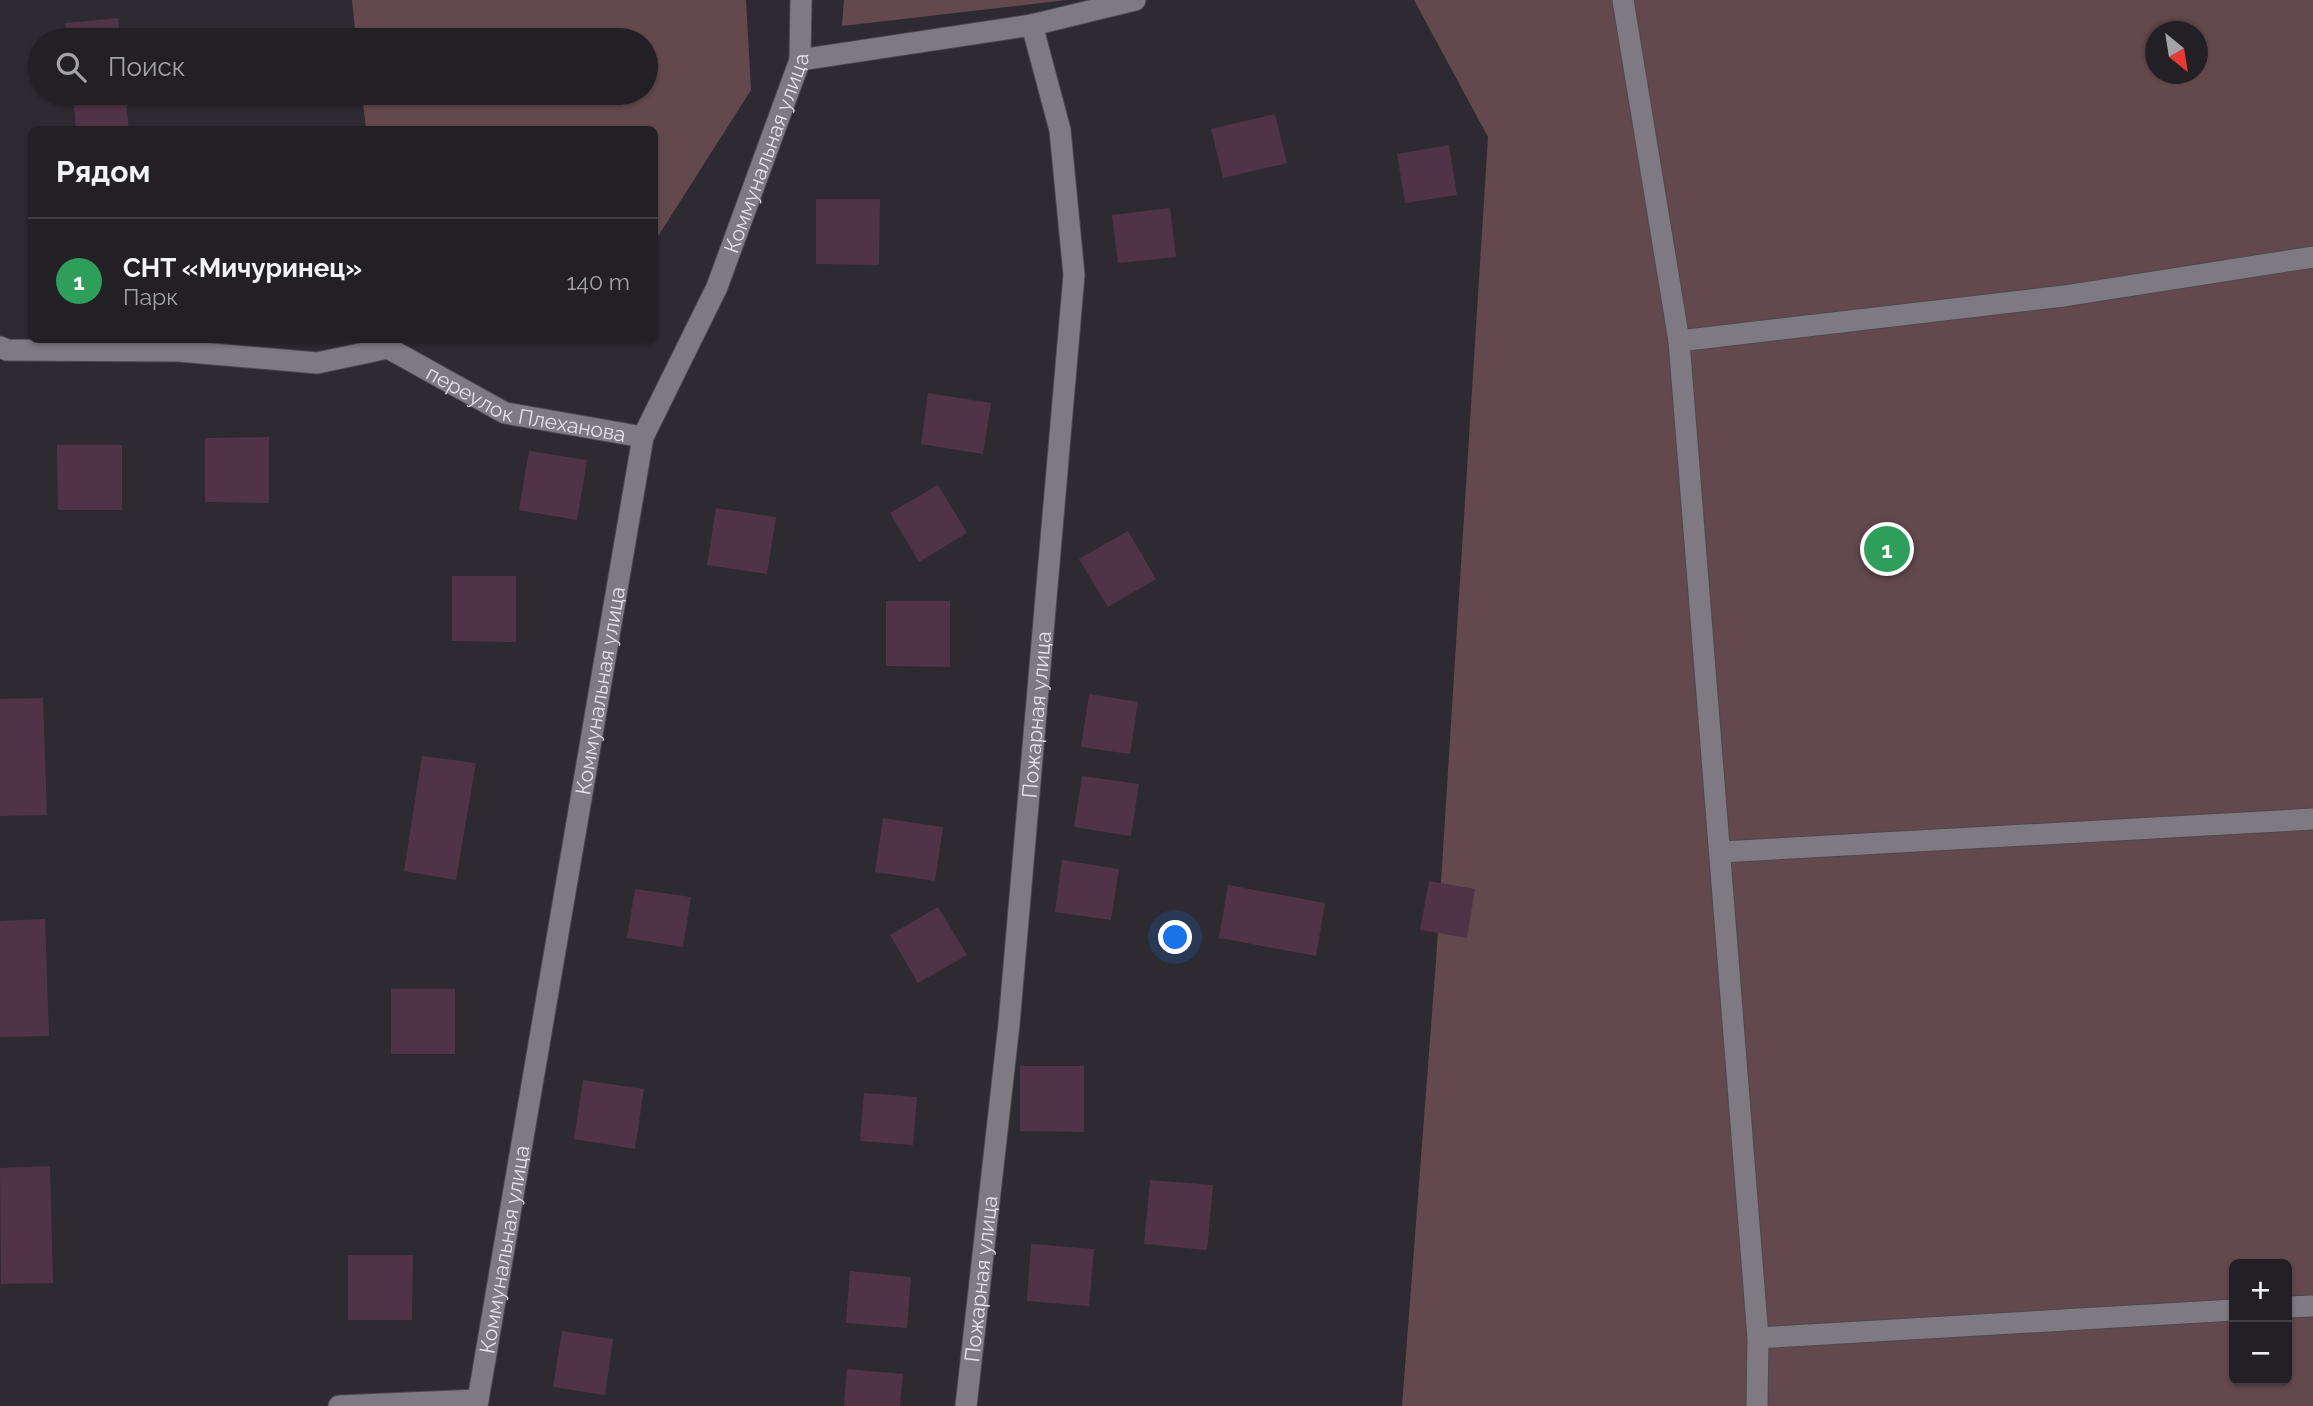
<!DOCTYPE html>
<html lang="ru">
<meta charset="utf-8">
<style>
:root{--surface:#222025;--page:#2e2d32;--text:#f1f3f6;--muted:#a2a3a7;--line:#3f3e42;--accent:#ea580c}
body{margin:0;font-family:Raleway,sans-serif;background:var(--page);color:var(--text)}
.controls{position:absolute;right:21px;bottom:21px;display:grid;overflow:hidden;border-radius:10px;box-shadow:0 2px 5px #0004}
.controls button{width:63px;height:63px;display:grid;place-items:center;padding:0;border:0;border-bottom:2px solid var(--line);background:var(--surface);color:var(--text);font:35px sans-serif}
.compass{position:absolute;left:2145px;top:21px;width:63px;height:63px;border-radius:50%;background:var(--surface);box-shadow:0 2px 5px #0004;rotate:150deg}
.you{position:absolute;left:1176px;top:938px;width:24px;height:24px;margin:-18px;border:5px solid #fff;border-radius:50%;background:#1a73e8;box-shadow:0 0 0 10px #1a73e833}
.badge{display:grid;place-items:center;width:46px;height:46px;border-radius:50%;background:var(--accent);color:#fff;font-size:23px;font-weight:700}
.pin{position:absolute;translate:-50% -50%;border:4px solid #fff;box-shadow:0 2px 7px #0006}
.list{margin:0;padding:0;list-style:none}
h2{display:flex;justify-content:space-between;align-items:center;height:91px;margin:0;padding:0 28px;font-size:30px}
h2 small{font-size:23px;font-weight:400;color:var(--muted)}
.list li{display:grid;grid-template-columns:46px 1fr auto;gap:21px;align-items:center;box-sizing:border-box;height:126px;padding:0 28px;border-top:2px solid var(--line)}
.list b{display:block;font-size:26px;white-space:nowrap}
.list p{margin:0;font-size:23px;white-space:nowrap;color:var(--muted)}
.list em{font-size:23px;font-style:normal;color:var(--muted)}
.icon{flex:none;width:38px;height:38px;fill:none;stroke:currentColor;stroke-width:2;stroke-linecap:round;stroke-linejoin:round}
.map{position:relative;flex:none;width:2313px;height:1406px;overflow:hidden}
.search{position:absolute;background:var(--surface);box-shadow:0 2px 5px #0004;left:28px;top:28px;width:630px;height:77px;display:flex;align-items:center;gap:18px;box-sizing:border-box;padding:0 24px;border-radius:38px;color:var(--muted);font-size:26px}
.panel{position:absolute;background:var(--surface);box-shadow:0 2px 5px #0004;left:28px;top:126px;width:630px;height:217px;border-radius:10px}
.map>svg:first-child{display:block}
.green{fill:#63494d;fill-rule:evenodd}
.building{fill:#513347}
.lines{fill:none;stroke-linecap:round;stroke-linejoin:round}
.minor-casing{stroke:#4c484e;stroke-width:23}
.minor{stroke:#7f7982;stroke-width:21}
.labels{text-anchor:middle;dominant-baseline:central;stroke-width:7;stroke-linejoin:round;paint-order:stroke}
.street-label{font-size:21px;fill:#e4e1e6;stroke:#2e2a31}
</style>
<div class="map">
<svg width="2313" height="1406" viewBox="0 0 2313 1406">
<rect width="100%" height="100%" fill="#2e2a31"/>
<!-- green -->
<g class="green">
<polygon points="352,0 746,0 751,90 655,241 654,130 366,129 362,93 646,93 646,40 356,40"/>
<polygon points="844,0 1067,0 842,26"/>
<path d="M1414 0H2313V1406H1402L1436 961 1488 137ZM2156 32H2198V74H2156ZM2234 1264H2287V1380H2234Z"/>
</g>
<!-- building -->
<g class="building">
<polygon points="118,18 120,40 67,40 65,23"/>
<polygon points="73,93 125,93 129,130 76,130"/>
<polygon points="1275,114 1287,163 1223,178 1211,129"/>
<polygon points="1449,145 1457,195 1405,203 1397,154"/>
<polygon points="816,199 880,199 879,265 816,264"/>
<polygon points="1170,208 1176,257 1118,263 1112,215"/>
<polygon points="928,393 991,403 983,454 921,444"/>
<polygon points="269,437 269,503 205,502 205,438"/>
<polygon points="57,445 122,445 122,510 58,510"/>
<polygon points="529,451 587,460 577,520 519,510"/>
<polygon points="938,485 967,533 919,562 890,513"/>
<polygon points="716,508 776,517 767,574 707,565"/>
<polygon points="1128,531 1156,579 1108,607 1079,559"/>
<polygon points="452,576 516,576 516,642 452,641"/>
<polygon points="886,601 950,601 950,667 886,666"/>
<polygon points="1089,694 1138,702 1130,754 1081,747"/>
<polygon points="43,698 47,815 0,816 0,699"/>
<polygon points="422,756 476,763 456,880 404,871"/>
<polygon points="1082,776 1139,784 1131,836 1074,827"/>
<polygon points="883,818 943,827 935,881 875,872"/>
<polygon points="1062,860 1119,869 1111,920 1055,912"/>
<polygon points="1429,881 1475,889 1467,938 1420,930"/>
<polygon points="1228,885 1325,903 1316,956 1219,938"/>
<polygon points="635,889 691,897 683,947 627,938"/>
<polygon points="938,907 967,955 918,983 890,935"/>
<polygon points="45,919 49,1036 0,1037 0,921"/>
<rect x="391" y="989" width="64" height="65"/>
<polygon points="1020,1066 1084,1066 1084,1132 1020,1131"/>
<polygon points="583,1080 644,1089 635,1149 574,1139"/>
<polygon points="864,1093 917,1097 913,1145 860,1141"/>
<polygon points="50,1166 53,1283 1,1284 0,1168"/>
<polygon points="1150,1180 1213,1185 1207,1250 1144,1244"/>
<polygon points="1031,1244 1094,1249 1089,1306 1027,1301"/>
<polygon points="348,1255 413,1255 412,1320 348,1320"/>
<polygon points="850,1271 911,1277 907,1328 846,1323"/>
<polygon points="562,1331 613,1339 605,1395 553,1387"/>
<polygon points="847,1369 903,1374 900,1406 844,1406"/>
</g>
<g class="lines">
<!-- minor casing -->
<g class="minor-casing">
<g id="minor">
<polyline points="1623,0 1679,341 1758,1338 1757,1406"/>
<polyline points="800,60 1032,25 1135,0"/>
<polyline points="1679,341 2064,296 2313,257"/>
<path id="s1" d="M0 347 7 350 179 351 317 363 388 348 505 413 643 437"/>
<polyline points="1721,852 2313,819"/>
<polyline points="2287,1307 2313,1306"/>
<polyline points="1758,1338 2234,1310"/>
<polyline points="339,1406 478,1400"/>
<path id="s2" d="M477 1406 643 437 717 287 800 60 801 0"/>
<path id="s3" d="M966 1406 1009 1024 1074 275 1060 130 1032 25"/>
</g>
</g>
<!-- minor -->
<use href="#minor" class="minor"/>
</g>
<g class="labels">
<!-- street labels -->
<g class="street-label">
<text stroke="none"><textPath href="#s2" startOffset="1293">Коммунальная улица</textPath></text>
<text stroke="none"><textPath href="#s1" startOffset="542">переулок Плеханова</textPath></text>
<text stroke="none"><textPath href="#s2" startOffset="726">Коммунальная улица</textPath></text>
<text stroke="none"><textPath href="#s3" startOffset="695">Пожарная улица</textPath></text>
<text stroke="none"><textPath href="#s2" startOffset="159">Коммунальная улица</textPath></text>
<text stroke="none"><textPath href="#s3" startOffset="128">Пожарная улица</textPath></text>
</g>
</g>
</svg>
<div class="controls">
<button>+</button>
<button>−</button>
</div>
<svg class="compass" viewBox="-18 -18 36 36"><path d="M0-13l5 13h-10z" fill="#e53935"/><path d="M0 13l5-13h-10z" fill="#a2a3a7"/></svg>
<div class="you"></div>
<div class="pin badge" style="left:1887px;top:549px;background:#2e9e5b">1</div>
<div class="search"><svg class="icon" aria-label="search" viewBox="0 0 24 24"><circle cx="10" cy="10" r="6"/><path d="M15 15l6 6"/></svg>Поиск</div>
<section class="panel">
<h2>Рядом<small></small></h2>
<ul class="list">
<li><span class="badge" style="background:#2e9e5b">1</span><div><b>СНТ «Мичуринец»</b><p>Парк</p></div><em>140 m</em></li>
</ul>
</section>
</div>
